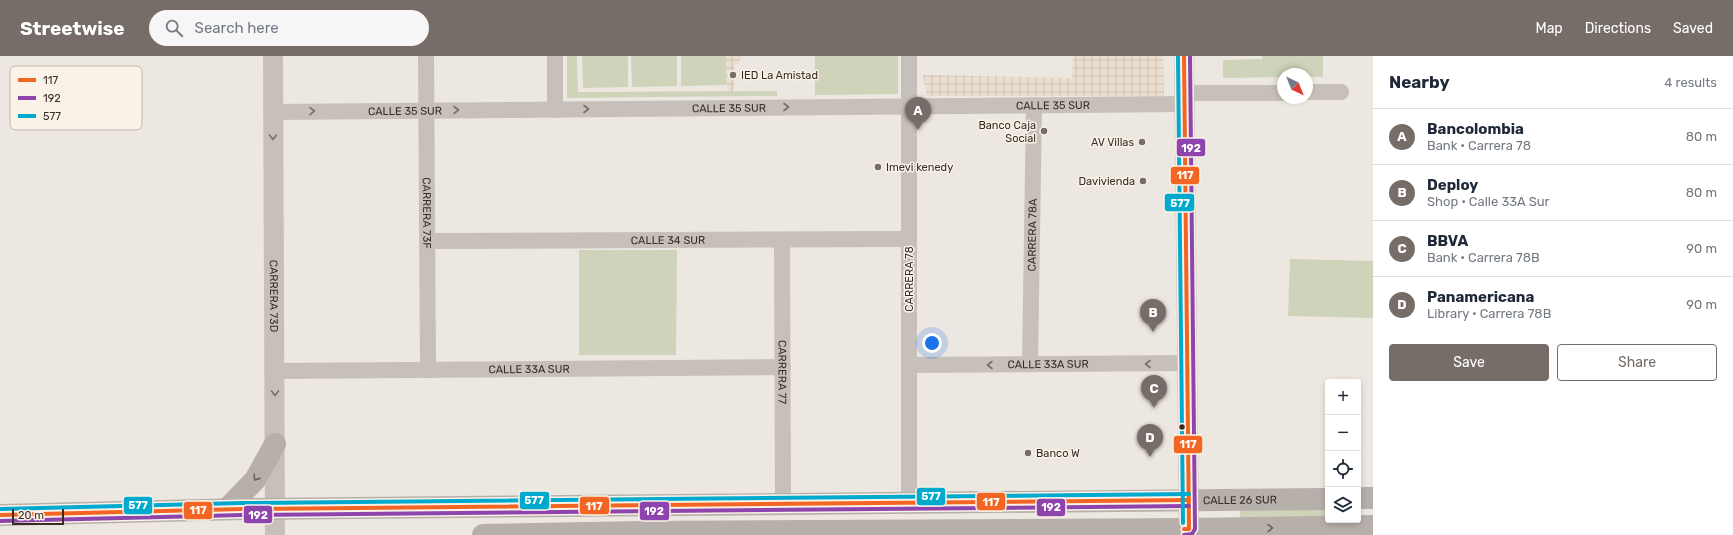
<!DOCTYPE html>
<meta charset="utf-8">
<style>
:root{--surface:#fff;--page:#f6f6f7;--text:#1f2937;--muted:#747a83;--line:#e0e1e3;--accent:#776d68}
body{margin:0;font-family:Rubik,sans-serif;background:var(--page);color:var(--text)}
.controls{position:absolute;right:12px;bottom:12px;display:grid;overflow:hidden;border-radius:4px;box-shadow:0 2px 6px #0003}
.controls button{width:36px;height:36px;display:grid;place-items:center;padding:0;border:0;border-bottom:1px solid var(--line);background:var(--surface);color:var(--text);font:20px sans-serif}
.compass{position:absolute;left:1277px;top:12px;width:36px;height:36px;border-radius:50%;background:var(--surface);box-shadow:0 2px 6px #0003;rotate:137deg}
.scale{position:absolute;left:12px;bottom:10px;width:52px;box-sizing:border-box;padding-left:4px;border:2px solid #382c27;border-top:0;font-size:11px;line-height:14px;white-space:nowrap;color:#382c27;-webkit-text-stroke:3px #fbf2e7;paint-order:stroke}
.you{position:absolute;left:932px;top:287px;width:14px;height:14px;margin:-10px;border:3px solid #fff;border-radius:50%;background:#1a73e8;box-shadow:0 0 0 6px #1a73e833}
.badge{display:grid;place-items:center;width:26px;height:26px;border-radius:50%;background:var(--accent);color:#fff;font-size:13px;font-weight:700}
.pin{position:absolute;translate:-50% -33px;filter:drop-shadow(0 1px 2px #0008)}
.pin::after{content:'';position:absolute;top:21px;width:14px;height:12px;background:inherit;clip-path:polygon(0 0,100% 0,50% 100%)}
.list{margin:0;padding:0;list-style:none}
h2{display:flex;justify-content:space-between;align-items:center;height:52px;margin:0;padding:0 16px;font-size:17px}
h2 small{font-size:13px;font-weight:400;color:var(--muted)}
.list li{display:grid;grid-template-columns:26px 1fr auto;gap:12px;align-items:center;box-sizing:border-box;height:56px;padding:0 16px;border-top:1px solid var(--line)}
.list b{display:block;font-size:15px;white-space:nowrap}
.list p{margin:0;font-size:13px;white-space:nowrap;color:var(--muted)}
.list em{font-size:13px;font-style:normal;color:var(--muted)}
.actions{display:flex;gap:8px;padding:12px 16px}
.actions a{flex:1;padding:9px 0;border:1px solid var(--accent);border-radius:4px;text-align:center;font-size:14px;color:var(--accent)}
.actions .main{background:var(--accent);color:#fff}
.icon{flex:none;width:22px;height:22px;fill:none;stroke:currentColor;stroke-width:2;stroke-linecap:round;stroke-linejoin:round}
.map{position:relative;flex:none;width:1373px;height:479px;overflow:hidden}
header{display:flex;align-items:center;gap:24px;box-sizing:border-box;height:56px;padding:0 20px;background:var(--accent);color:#fff}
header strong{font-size:19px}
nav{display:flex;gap:22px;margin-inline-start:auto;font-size:14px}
.search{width:280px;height:36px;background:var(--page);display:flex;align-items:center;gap:10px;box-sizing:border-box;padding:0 14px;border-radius:22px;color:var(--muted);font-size:15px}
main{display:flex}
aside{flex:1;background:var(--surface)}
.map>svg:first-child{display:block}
.green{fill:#ced3ba}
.plaza{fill:url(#plaza-grid)}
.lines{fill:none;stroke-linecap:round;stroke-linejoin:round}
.minor{stroke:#c7bfb9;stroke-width:16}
.tertiary{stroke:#c7bfb9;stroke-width:20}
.secondary{stroke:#b7afaa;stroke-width:22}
.bus-1-casing{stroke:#fbf2e7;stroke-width:7}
.bus-2-casing{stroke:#fbf2e7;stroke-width:7}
.bus-3-casing{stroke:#fbf2e7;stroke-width:7}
.bus-1{stroke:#f26522;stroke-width:4}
.bus-2{stroke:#8e44ad;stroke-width:4}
.bus-3{stroke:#00a9ce;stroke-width:4}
.oneway{stroke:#786e69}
.oneway2{stroke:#6b605b}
.poi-dot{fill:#776d68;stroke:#fbf2e7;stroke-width:1.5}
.bus-dot{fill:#382c27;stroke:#fbf2e7;stroke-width:1.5}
.labels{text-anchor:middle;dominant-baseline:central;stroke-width:3;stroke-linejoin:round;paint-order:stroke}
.poi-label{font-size:11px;fill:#382c27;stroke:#fbf2e7;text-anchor:start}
.street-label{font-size:11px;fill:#382c27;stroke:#fbf2e7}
.key{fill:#fbf2e7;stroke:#c0b7ad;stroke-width:1}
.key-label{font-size:11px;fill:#382c27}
.line-badge{stroke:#fbf2e7;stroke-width:1.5}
.badge-label{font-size:11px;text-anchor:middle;font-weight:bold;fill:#fff}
</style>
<header>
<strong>Streetwise</strong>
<div class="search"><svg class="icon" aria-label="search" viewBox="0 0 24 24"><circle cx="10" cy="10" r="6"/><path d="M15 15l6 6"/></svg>Search here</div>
<nav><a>Map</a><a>Directions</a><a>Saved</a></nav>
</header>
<main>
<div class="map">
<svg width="1373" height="479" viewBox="0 0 1373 479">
<defs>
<pattern id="plaza-grid" width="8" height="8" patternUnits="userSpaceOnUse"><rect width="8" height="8" fill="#ecdfcf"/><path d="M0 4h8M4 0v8" fill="none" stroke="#cbc0b2"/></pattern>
</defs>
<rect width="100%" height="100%" fill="#ede7e1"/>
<!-- green -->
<g class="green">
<polygon points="567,0 577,0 578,36 777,35 777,40 567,42"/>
<polygon points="582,0 628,0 628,31 583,32"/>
<polygon points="631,0 677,0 677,30 632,31"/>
<polygon points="681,0 726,0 727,29 681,30"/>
<polygon points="815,0 898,0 898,38 815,39"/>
<polygon points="1262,0 1323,0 1323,21 1307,21 1307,18 1283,18 1283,21 1223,22 1223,4 1262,3"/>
<polygon points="579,194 677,194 676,299 579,299"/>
<polygon points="1290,203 1373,205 1373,262 1288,260"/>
<polygon points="1328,451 1328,463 1240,464 1240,452"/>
</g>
<!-- plaza -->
<g class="plaza">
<polygon points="726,0 740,0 739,8 734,9 734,36 727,36"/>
<polygon points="1073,0 1163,0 1164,40 927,40 923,19 1072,22"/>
</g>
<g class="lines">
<!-- minor -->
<g class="minor">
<path id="s1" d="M426 0 428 314"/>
<polyline points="555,0 555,54"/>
<polyline points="1307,36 1341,36"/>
<polyline points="1185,37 1283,37"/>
<path id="s2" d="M273 56 1185 48"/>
<path id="s3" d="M782 184 783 448"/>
<path id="s4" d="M427 185 909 183"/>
<path id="s5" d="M1030 308 1034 49"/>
<path id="s6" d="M909 309 1187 307"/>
<path id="s7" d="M275 315 783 311"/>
<polyline points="909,447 909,0"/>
</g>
<!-- tertiary -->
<g class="tertiary">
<path id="s8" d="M273 0 275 479"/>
<polyline points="1184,0 1189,479"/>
</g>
<!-- secondary -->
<g class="secondary">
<polyline points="1358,442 1373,442"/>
<polyline points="227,453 255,424 275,388"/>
<path id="s9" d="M0 459 243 453 1328 443"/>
<polyline points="483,479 641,476 1189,473 1373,470"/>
</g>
<!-- bus-1 casing -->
<g class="bus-1-casing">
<g id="bus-1">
<polyline points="1184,0 1189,473 1184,473"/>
<polyline points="0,459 243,453 1189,444"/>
</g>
</g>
<!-- bus-2 casing -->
<g class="bus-2-casing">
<g id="bus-2">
<polyline points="0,465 243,459 1189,450"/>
<polyline points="1184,479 1192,478 1195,473 1190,0"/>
</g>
</g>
<!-- bus-3 casing -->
<g class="bus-3-casing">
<g id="bus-3">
<polyline points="1178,0 1183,467"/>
<polyline points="0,453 243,447 1189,438"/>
</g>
</g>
<!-- bus-1 -->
<use href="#bus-1" class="bus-1"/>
<!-- bus-2 -->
<use href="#bus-2" class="bus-2"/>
<!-- bus-3 -->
<use href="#bus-3" class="bus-3"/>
</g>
<!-- one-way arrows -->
<defs><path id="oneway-chevron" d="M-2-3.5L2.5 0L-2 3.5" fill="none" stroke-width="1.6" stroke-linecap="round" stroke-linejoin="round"/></defs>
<g class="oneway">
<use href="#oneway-chevron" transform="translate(786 51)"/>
<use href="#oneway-chevron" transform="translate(586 53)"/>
<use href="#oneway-chevron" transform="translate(456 54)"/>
<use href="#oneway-chevron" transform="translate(312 55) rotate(-1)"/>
<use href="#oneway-chevron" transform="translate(273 81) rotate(90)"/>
<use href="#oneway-chevron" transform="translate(1148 308) rotate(180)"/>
<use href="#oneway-chevron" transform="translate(990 309) rotate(180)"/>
<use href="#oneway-chevron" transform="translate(275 337) rotate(90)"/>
</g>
<g class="oneway2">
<use href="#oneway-chevron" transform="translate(256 422) rotate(125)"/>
<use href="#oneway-chevron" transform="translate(1270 472) rotate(-1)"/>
</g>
<!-- markers -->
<g class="poi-dot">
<circle cx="733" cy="19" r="4"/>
<circle cx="1044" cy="75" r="4"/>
<circle cx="1142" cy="86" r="4"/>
<circle cx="878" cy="111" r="4"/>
<circle cx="1143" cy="125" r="4"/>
<circle cx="1028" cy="397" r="4"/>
</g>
<circle class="bus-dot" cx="1182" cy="371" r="3.5"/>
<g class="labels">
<!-- poi labels -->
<g class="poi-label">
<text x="741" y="19">IED La Amistad</text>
<text x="1036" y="69" text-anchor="end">Banco Caja<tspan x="1036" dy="13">Social</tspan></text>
<text x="1134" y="86" text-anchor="end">AV Villas</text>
<text x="886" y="111">Imevi kenedy</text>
<text x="1135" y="125" text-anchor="end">Davivienda</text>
<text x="1036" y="397">Banco W</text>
</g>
<!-- street labels -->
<g class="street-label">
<text stroke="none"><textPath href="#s2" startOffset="780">CALLE 35 SUR</textPath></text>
<text stroke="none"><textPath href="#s2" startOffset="456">CALLE 35 SUR</textPath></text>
<text stroke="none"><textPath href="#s2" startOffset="132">CALLE 35 SUR</textPath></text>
<text stroke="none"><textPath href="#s1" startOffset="157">CARRERA 73F</textPath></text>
<text stroke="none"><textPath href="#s5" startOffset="129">CARRERA 78A</textPath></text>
<text stroke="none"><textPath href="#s4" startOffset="241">CALLE 34 SUR</textPath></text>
<text transform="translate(909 223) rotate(-90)">CARRERA 78</text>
<text stroke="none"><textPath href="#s8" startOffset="240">CARRERA 73D</textPath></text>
<text stroke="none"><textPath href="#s6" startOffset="139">CALLE 33A SUR</textPath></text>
<text stroke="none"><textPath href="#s7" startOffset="254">CALLE 33A SUR</textPath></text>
<text stroke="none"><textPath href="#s3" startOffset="132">CARRERA 77</textPath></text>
<text stroke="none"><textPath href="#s9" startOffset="1240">CALLE 26 SUR</textPath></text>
</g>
</g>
<!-- legend -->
<rect x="10" y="10" width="132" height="64" rx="6" class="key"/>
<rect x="18" y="22" width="18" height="4" fill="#f26522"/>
<rect x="18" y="40" width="18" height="4" fill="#8e44ad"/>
<rect x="18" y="58" width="18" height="4" fill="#00a9ce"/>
<g class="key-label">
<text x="43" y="28">117</text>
<text x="43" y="46">192</text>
<text x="43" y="64">577</text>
</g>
<g class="line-badge">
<rect x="1176" y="82" width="30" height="19" rx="4" fill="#8e44ad"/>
<rect x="1170" y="110" width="30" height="19" rx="4" fill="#f26522"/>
<rect x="1164" y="137" width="31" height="19" rx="4" fill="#00a9ce"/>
<rect x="1173" y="379" width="30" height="19" rx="4" fill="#f26522"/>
<rect x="916" y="431" width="30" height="19" rx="4" fill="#00a9ce"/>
<rect x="519" y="435" width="31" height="19" rx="4" fill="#00a9ce"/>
<rect x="976" y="436" width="30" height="19" rx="4" fill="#f26522"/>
<rect x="123" y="440" width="30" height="19" rx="4" fill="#00a9ce"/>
<rect x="579" y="440" width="31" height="19" rx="4" fill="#f26522"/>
<rect x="1036" y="442" width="30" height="19" rx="4" fill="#8e44ad"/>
<rect x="183" y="445" width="30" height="19" rx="4" fill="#f26522"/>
<rect x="639" y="445" width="31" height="20" rx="4" fill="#8e44ad"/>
<rect x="243" y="449" width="30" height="19" rx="4" fill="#8e44ad"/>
</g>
<g class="badge-label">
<text x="1191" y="96">192</text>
<text x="1185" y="123">117</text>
<text x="1180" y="151">577</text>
<text x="1188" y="392">117</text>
<text x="931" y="444">577</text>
<text x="534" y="448">577</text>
<text x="991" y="450">117</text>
<text x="138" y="453">577</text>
<text x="594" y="454">117</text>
<text x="1051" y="455">192</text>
<text x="198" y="458">117</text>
<text x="654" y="459">192</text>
<text x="258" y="463">192</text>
</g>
</svg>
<div class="controls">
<button>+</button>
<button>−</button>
<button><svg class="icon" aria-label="locate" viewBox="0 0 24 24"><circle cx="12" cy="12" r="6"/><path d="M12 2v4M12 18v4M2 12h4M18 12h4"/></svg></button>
<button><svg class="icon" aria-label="layers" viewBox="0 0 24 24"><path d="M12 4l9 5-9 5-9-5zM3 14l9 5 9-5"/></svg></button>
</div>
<svg class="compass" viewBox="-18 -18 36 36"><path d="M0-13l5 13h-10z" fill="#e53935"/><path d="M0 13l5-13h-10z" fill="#747a83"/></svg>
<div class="scale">20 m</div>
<div class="you"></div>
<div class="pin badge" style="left:918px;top:74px">A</div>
<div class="pin badge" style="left:1153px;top:276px">B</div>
<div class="pin badge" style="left:1154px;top:352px">C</div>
<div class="pin badge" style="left:1150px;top:401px">D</div>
</div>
<aside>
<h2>Nearby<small>4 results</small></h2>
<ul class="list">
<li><span class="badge">A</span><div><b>Bancolombia</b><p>Bank · Carrera 78</p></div><em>80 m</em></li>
<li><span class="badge">B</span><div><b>Deploy</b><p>Shop · Calle 33A Sur</p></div><em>80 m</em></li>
<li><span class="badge">C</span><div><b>BBVA</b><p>Bank · Carrera 78B</p></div><em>90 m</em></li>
<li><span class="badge">D</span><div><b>Panamericana</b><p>Library · Carrera 78B</p></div><em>90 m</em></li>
</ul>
<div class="actions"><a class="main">Save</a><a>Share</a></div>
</aside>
</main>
